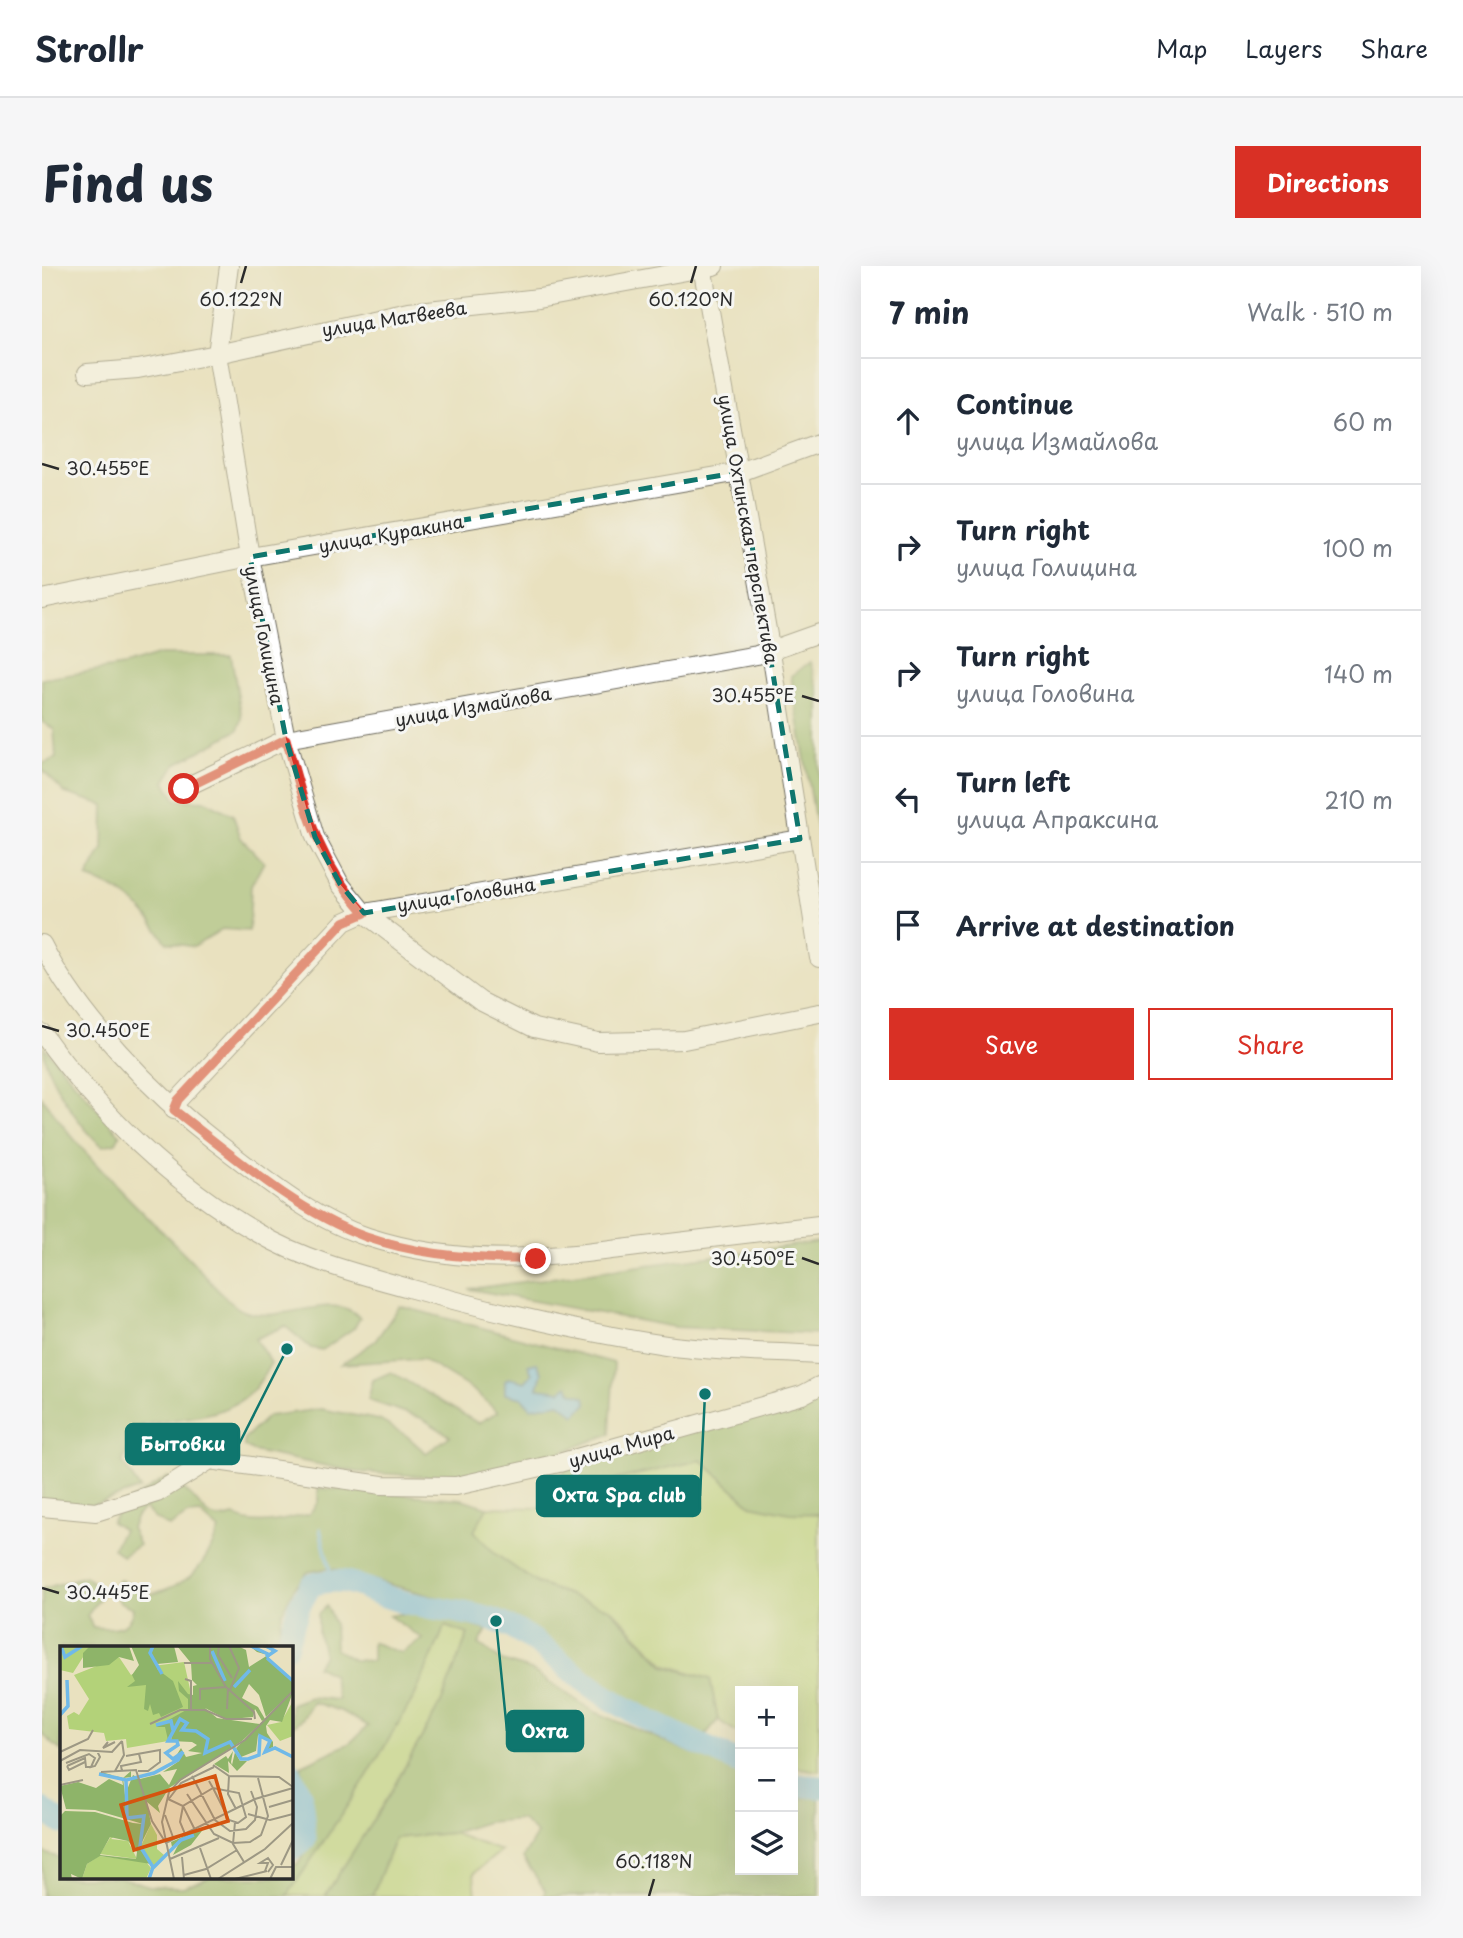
<!DOCTYPE html>
<meta charset="utf-8">
<style>
:root{--surface:#fff;--page:#f6f6f7;--text:#1f2937;--muted:#747a83;--line:#e0e1e3;--accent:#d93025}
body{margin:0;font-family:"Playpen Sans",sans-serif;background:var(--page);color:var(--text)}
.controls{position:absolute;right:21px;bottom:21px;display:grid;overflow:hidden;border-radius:0px;box-shadow:0 7px 28px #0002}
.controls button{width:63px;height:63px;display:grid;place-items:center;padding:0;border:0;border-bottom:2px solid var(--line);background:var(--surface);color:var(--text);font:35px sans-serif}
.stop{position:absolute;width:21px;height:21px;margin:-16px;border:5px solid #d93025;border-radius:50%;background:#fff}
.stop.end{background:#d93025;border-color:#fff;box-shadow:0 2px 7px #0008}
.list{margin:0;padding:0;list-style:none}
h2{display:flex;justify-content:space-between;align-items:center;height:91px;margin:0;padding:0 28px;font-size:30px}
h2 small{font-size:23px;font-weight:400;color:var(--muted)}
.list li{display:grid;grid-template-columns:46px 1fr auto;gap:21px;align-items:center;box-sizing:border-box;height:126px;padding:0 28px;border-top:2px solid var(--line)}
.list b{display:block;font-size:26px;white-space:nowrap}
.list p{margin:0;font-size:23px;white-space:nowrap;color:var(--muted)}
.list em{font-size:23px;font-style:normal;color:var(--muted)}
.actions{display:flex;gap:14px;padding:21px 28px}
.actions a{flex:1;padding:16px 0;border:2px solid var(--accent);border-radius:0px;text-align:center;font-size:24px;color:var(--accent)}
.actions .main{background:var(--accent);color:#fff}
.icon{flex:none;width:38px;height:38px;fill:none;stroke:currentColor;stroke-width:2;stroke-linecap:round;stroke-linejoin:round}
.map{position:relative;flex:none;width:777px;height:1630px;overflow:hidden;border-radius:0px}
header{display:flex;align-items:center;gap:42px;box-sizing:border-box;height:98px;padding:0 35px;background:var(--surface);border-bottom:2px solid var(--line)}
header strong{font-size:33px}
nav{display:flex;gap:38px;margin-inline-start:auto;font-size:24px}
.intro{display:flex;align-items:center;justify-content:space-between;box-sizing:border-box;height:168px;padding:0 42px}
h1{margin:0;font-size:49px}
.button{padding:18px 32px;border-radius:0px;background:var(--accent);color:#fff;font-size:24px;font-weight:700}
main{display:flex;gap:42px;padding:0 42px}
aside{flex:1;background:var(--surface);border-radius:0px;box-shadow:0 7px 28px #0002}
.map>svg:first-child{display:block}
.green{fill:#b3d279;stroke:#6f7e52;stroke-width:2}
.forest{fill:#8eb469;stroke:#5c704a;stroke-width:2}
.water{fill:#70b9e8;stroke:#4e728a;stroke-width:2}
.lines{fill:none;stroke-linecap:round;stroke-linejoin:round}
.stream{stroke:#70b9e8;stroke-width:3.5}
.river{stroke:#70b9e8;stroke-width:23}
.minor-casing{stroke:#6e6b5f;stroke-width:20}
.minor{stroke:#fff;stroke-width:18}
.route{stroke:#d93025;stroke-width:9}
.marked{fill:none;stroke:#0f766e;stroke-width:5;stroke-dasharray:14 9;stroke-linejoin:round}
.ticks{fill:none;stroke:#2b2b2b;stroke-width:2.5}
.labels{text-anchor:middle;dominant-baseline:central;stroke-width:6;stroke-linejoin:round;paint-order:stroke}
.street-label{font-size:18px;fill:#2b2b2b;stroke:#f6f6f2}
.inset-river{fill:none;stroke:#70b9e8;stroke-width:3.5}
.inset-road{fill:none;stroke:#9d9884;stroke-width:2}
.view{fill:#d5540f;fill-opacity:0.15;stroke:#d5540f;stroke-width:3.5}
.inset-edge{fill:none;stroke:#2b2b2b;stroke-width:3.5}
.ticks-label{font-size:18px;text-anchor:middle;fill:#2b2b2b;stroke:#f6f6f2;stroke-width:6;stroke-linejoin:round;paint-order:stroke}
.leader{fill:none;stroke:#0f766e;stroke-width:2.5}
.callout-dot{fill:#0f766e;stroke:#f6f6f2;stroke-width:2.5}
.callout{fill:#0f766e;stroke:#0f766e;stroke-width:2.5}
.callout-label{font-size:19px;text-anchor:middle;font-weight:bold;fill:#fff}
</style>
<header>
<strong>Strollr</strong>
<nav><a>Map</a><a>Layers</a><a>Share</a></nav>
</header>
<div class="intro"><h1>Find us</h1><a class="button">Directions</a></div>
<main>
<div class="map">
<svg width="777" height="1630" viewBox="0 0 777 1630">
<rect width="100%" height="100%" fill="#f6f6f2"/>
<filter id="ink" filterUnits="userSpaceOnUse"><feTurbulence type="fractalNoise" baseFrequency=".0143" numOctaves="2"/><feDisplacementMap in="SourceGraphic" scale="14" xChannelSelector="R" yChannelSelector="G"/><feConvolveMatrix kernelMatrix="1 2 1 2 8 2 1 2 1" color-interpolation-filters="sRGB"/></filter>
<filter id="wash" filterUnits="userSpaceOnUse"><feTurbulence type="fractalNoise" baseFrequency=".00686" numOctaves="4" result="noise"/><feDisplacementMap in="SourceGraphic" scale="28" xChannelSelector="R" yChannelSelector="G"/><feGaussianBlur stdDeviation="1.57" result="paint"/><feColorMatrix in="noise" values="0 0 0 0 0 0 0 0 0 0 0 0 0 0 0 0 0 1.4 0 .05"/><feComposite in="paint" operator="in"/></filter>
<g filter="url(#wash)">
<rect width="100%" height="100%" fill="#e9e1bf"/>
<!-- green -->
<g class="green">
<polygon points="659,1194 709,1239 777,1246 777,1505 751,1501 751,1425 698,1425 698,1468 676,1454 668,1413 623,1398 572,1345 495,1317 452,1287 432,1265 445,1241 505,1242 576,1213"/>
<polygon points="403,1360 426,1368 399,1437 347,1529 283,1630 245,1630 325,1510 373,1429"/>
<polygon points="410,1567 459,1585 432,1607 434,1630 330,1630 353,1572"/>
</g>
<!-- forest -->
<g class="forest">
<path d="M117 389H189L200 453 196 464 134 498 123 516 134 534 164 535 191 549 199 572 222 596 209 620 207 665 180 663 152 681 124 676C100 640 87 626 45 612L61 583 62 539 23 527 0 503V498L14 492 12 463 0 456V413L81 400Z"/>
<polygon points="768,396 777,427 777,578 749,410"/>
<path d="M2 781 78 869 74 877 61 880C41 867 0 806 2 781Z"/>
<path d="M0 831C42 892 95 940 147 992 161 1006 180 1032 196 1042 234 1064 291 1021 318 1052L312 1062 280 1084 269 1082 243 1060 213 1073 229 1097C223 1106 218 1118 210 1125 182 1154 137 1150 100 1159L80 1196 98 1223 50 1239 0 1236Z"/>
<polygon points="777,976 777,1068 632,1061 427,1023"/>
<polygon points="358,1040 572,1097 568,1168 509,1190 413,1212 315,1206 210,1185 202,1180 202,1173 226,1150 279,1143 337,1154 365,1170 384,1187 408,1170 379,1152 326,1134 331,1114 349,1106 436,1157 456,1146 431,1124 380,1093 299,1098 333,1075"/>
<polygon points="777,1127 777,1248 747,1247 709,1239 659,1194 576,1213 505,1242 519,1208 528,1200"/>
<path d="M126 1211C134 1218 142 1223 149 1230 166 1247 166 1257 193 1250 211 1263 247 1253 267 1248L276 1236V1222L420 1233 445 1241 432 1265 452 1287 496 1318 568 1343 623 1400 668 1413 676 1454 661 1472 576 1428 469 1352 288 1302 266 1306 252 1322 240 1346 235 1381H19V1485L0 1468V1323L43 1310 62 1326 45 1350 51 1361C69 1363 89 1364 91 1342L78 1336 69 1323 77 1314 91 1318 102 1330C146 1319 160 1307 177 1264L159 1248 146 1249 127 1261 112 1252 103 1242 94 1250 89 1262 97 1279 80 1290 71 1282 81 1264 69 1256 79 1240Z"/>
<path d="M285 1340 292 1358 293 1383 312 1394 330 1395V1376L359 1387 381 1373 347 1350C380 1341 413 1355 445 1364L437 1378 460 1395 489 1404 551 1445 698 1507V1604H751V1533L777 1529V1630H502L503 1624 481 1592 495 1568 479 1553 445 1556 410 1567 353 1572 330 1630H283L347 1529 399 1437 426 1368 403 1360 373 1429 325 1510 245 1630H0V1586L19 1592V1611H78L107 1620 141 1621 167 1611H248L249 1599 256 1598 270 1574 259 1500 308 1477 326 1460 299 1445 271 1436 261 1452 249 1462V1438L268 1431 296 1434 290 1408 274 1400 282 1389 276 1366V1348Z"/>
</g>
<!-- water -->
<polygon class="water" points="495,1097 500,1107 496,1122 519,1125 526,1119 529,1126 543,1131 545,1138 533,1149 518,1137 489,1142 480,1132 463,1128 463,1115 467,1112 483,1116 490,1108 486,1099"/>
<g class="lines">
<!-- stream -->
<polyline class="stream" points="278,1263 290,1313"/>
<!-- river -->
<g class="river">
<path d="M244 1381 257 1340 269 1319C308 1307 319 1324 355 1334 387 1344 423 1344 454 1355 493 1369 522 1402 555 1424 598 1454 651 1475 698 1497"/>
<polyline points="248,1506 259,1531 263,1573 248,1585"/>
<polyline points="751,1519 777,1521"/>
<polyline points="0,1543 19,1557"/>
</g>
</g>
</g>
<g filter="url(#ink)">
<g class="lines">
<!-- minor casing -->
<g class="minor-casing">
<g id="minor">
<polyline points="187,0 175,88 208,291 244,473 273,571 298,618 322,647 438,735 492,762 556,776 642,774 777,747"/>
<polyline points="660,0 729,386 777,692"/>
<polyline points="45,107 96,103 175,88 367,46 497,32 672,0"/>
<polyline points="0,333 208,291 698,206 777,177"/>
<polyline points="142,522 244,473 715,389 777,367"/>
<path d="M0 678C36 750 111 828 174 876 220 911 269 953 326 971 422 1002 506 992 603 980 661 973 719 966 777 959"/>
<path d="M0 767C57 847 131 918 216 967 264 995 317 1008 370 1023 454 1046 537 1066 624 1079 674 1086 726 1086 777 1089"/>
<polyline points="132,844 136,834 302,656 322,647 758,573"/>
<polyline points="0,1241 54,1246 115,1227 168,1194 340,1219 414,1220 517,1197 760,1129 777,1120"/>
</g>
</g>
<!-- minor -->
<use href="#minor" class="minor"/>
</g>
</g>
<g class="lines" filter="url(#ink)">
<!-- route -->
<path class="route" d="M142 523 244 473C264 542 273 591 323 647L302 656 136 834 132 844C192 890 253 945 324 971 379 990 437 994 494 993"/>
</g>
<!-- marked area -->
<path d="M0 0H777V1630H0ZM698 206 758 573 322 647 298 618 273 571 244 473 208 291Z" fill="#e9e1bf" fill-opacity=".55" fill-rule="evenodd"/>
<path class="marked" d="M698 206 758 573 322 647 298 618 273 571 244 473 208 291Z"/>
<!-- ticks -->
<path class="ticks" d="M199 17 204 0M649 17 654 0M0 198 17 203M760 430 777 435M0 760 17 765M760 992 777 998M0 1322 17 1327M607 1630 612 1613"/>
<g class="labels">
<!-- street labels -->
<g class="street-label">
<text transform="translate(352 52) rotate(-9)">улица Матвеева</text>
<text transform="translate(707 263) rotate(80)">улица Охтинская перспектива</text>
<text transform="translate(349 267) rotate(-10)">улица Куракина</text>
<text transform="translate(223 369) rotate(79)">улица Голицина</text>
<text transform="translate(431 440) rotate(-10)">улица Измайлова</text>
<text transform="translate(424 628) rotate(-9)">улица Головина</text>
<text transform="translate(579 1180) rotate(-16)">улица Мира</text>
</g>
</g>
<!-- overview -->
<g transform="translate(18 1380)">
<rect width="233" height="233" fill="#e9e1bf"/>
<path d="M0 0H30L13 27 0 24ZM59 11 71 29 85 21 124 16 134 61 117 74 108 95 67 102 66 93 46 95 44 87 9 83 7 70 14 66 19 69 29 53 14 29ZM233 55V90L220 95 207 79 221 76ZM52 178H70L71 184 63 183 51 193 68 195 77 213 40 208 53 187ZM91 178 97 189V203L104 209 94 220 81 200ZM39 210 86 216 91 222 86 233H22L27 218Z" fill="#b3d279"/>
<path d="M30 0H69L74 15 59 11 49 19 23 22V7ZM71 0H114L118 16 97 18V23L113 35 123 61 101 71 99 67 93 69 90 58 88 65 84 63 86 39 67 41 75 35 72 29 79 19ZM117 0H178L186 4 189 21 208 9 197 6 190 0 209 8 213 4 199 0H210L215 5 208 12 233 34V45L206 71 199 49 189 38 182 52 198 61 205 73 202 75 195 63 193 71 182 72H164L145 62 157 72 200 78 182 95 109 142 98 160 100 167 87 156 91 178 80 200 91 218 40 210 27 218 22 233 11 228 12 233H0V170L5 165 35 166 73 177 83 178 35 164 6 163 0 140 18 136 36 142 49 133 63 139 62 133 53 129 46 131 39 128 41 126 63 132 71 125V131L63 132 65 149 73 129 80 133 100 128 109 139 117 123 103 126 119 115 120 110 113 115 121 102 126 111 142 107 128 105 137 99 132 96 111 95 112 87 108 94 105 81H96L128 63V53L119 45 118 35 128 48 133 49V40L137 39 132 34 131 17ZM50 191 68 195 77 206 76 213 40 209ZM233 46 222 76 210 74 206 80 207 87 213 96V101L205 105 211 96 198 89 196 105 181 111 176 102ZM173 105 171 116 172 119 175 106 180 115H187L177 125 168 115 169 127 154 118 166 110 168 113ZM145 181 131 199 113 209 120 195 112 201 111 196Z" fill="#8eb469" fill-rule="evenodd"/>
<path class="inset-river" d="M1 0 5 11 22 0M93 0 90 7 102 28M191 0 210 9M206 0 215 5 206 11M152 5 165 35M207 12 233 35M174 41 190 24M0 69 8 60 7 34M96 79 111 75 113 84M39 128 66 134M93 222 121 194 134 189M89 233 93 221 80 200 84 170 67 172 66 134 94 127 118 114 123 106 113 113 106 107 118 99 117 95H108L120 73 127 77 122 84 136 85 148 93 145 107 170 96 181 113H188L199 109 200 90 210 95 205 106 215 102 233 111"/>
<path class="inset-road" d="M150 0V13L166 41 194 66 195 73M159 0 158 9 172 32M169 0 179 22 170 44M124 17H153M125 33 131 35V64M140 54V43L166 41M167 63 168 42M90 78 120 64H145L166 73H192M48 96 43 102 55 96M0 106 28 93 33 84M66 110 100 104V116L88 125H78M0 115 20 104 52 106 62 95M6 117 29 108 35 112 31 121 35 120 40 111 37 105M153 119 169 130 219 131 233 141M7 120 25 112 26 121H31M7 120 9 124 25 116M55 125 64 109 62 95M62 125 61 120 81 116 79 108M41 126 76 124 92 175 106 197 195 153 233 142M132 130 155 174 170 185 186 183 195 174 197 161 191 145M169 130 168 148 176 163M0 139 23 134M127 148 154 188 173 197 190 196 201 189 208 170 198 132M108 153 123 160 135 184M108 154 121 137 154 121M209 161 233 154M188 168 210 174 233 168M105 169 114 194M175 176 173 198 184 216M125 188 120 176 123 160 153 142 179 147 186 171 178 177 169 174 153 142 149 135M140 202 151 233M122 211 124 233M110 213 159 192M221 219 233 194M205 225 208 217H200L208 212 213 219 208 226M124 229 146 223 177 204M114 233 102 176 109 146 120 134 185 94 233 45M158 233 205 203 233 177M175 233 207 225M210 233 216 221H233"/>
<path class="view" d="M155 130 168 175 74 204 61 159Z"/>
<rect width="233" height="233" class="inset-edge"/>
</g>
<g class="ticks-label">
<text x="199" y="40">60.122°N</text>
<text x="649" y="40">60.120°N</text>
<text x="66" y="209">30.455°E</text>
<text x="711" y="436">30.455°E</text>
<text x="66" y="771">30.450°E</text>
<text x="711" y="999">30.450°E</text>
<text x="66" y="1333">30.445°E</text>
<text x="612" y="1602">60.118°N</text>
</g>
<!-- callouts -->
<path class="leader" d="M245 1083L197 1178M663 1128L658 1230M454 1355L465 1465"/>
<g class="callout-dot">
<circle cx="245" cy="1083" r="7"/>
<circle cx="663" cy="1128" r="7"/>
<circle cx="454" cy="1355" r="7"/>
</g>
<g class="callout">
<rect x="84" y="1158" width="113" height="40" rx="7"/>
<rect x="495" y="1210" width="163" height="40" rx="7"/>
<rect x="465" y="1445" width="76" height="40" rx="7"/>
</g>
<g class="callout-label">
<text x="141" y="1185">Бытовки</text>
<text x="577" y="1236">Охта Spa club</text>
<text x="503" y="1472">Охта</text>
</g>
</svg>
<div class="controls">
<button>+</button>
<button>−</button>
<button><svg class="icon" aria-label="layers" viewBox="0 0 24 24"><path d="M12 4l9 5-9 5-9-5zM3 14l9 5 9-5"/></svg></button>
</div>
<div class="stop" style="left:142px;top:523px"></div>
<div class="stop end" style="left:494px;top:993px"></div>
</div>
<aside>
<h2>7 min<small>Walk · 510 m</small></h2>
<ul class="list">
<li><svg class="icon" aria-label="ahead" viewBox="0 0 24 24"><path d="M12 20V5M6 11l6-6 6 6"/></svg><div><b>Continue</b><p>улица Измайлова</p></div><em>60 m</em></li>
<li><svg class="icon" aria-label="right" viewBox="0 0 24 24"><path d="M7 20v-9h11M14 6l5 5-5 5"/></svg><div><b>Turn right</b><p>улица Голицина</p></div><em>100 m</em></li>
<li><svg class="icon" aria-label="right" viewBox="0 0 24 24"><path d="M7 20v-9h11M14 6l5 5-5 5"/></svg><div><b>Turn right</b><p>улица Головина</p></div><em>140 m</em></li>
<li><svg class="icon" aria-label="left" viewBox="0 0 24 24"><path d="M17 20v-9H6M10 6l-5 5 5 5"/></svg><div><b>Turn left</b><p>улица Апраксина</p></div><em>210 m</em></li>
<li><svg class="icon" aria-label="arrive" viewBox="0 0 24 24"><path d="M6 21V4h12l-3 4 3 4H6"/></svg><div><b>Arrive at destination</b></div></li>
</ul>
<div class="actions"><a class="main">Save</a><a>Share</a></div>
</aside>
</main>
